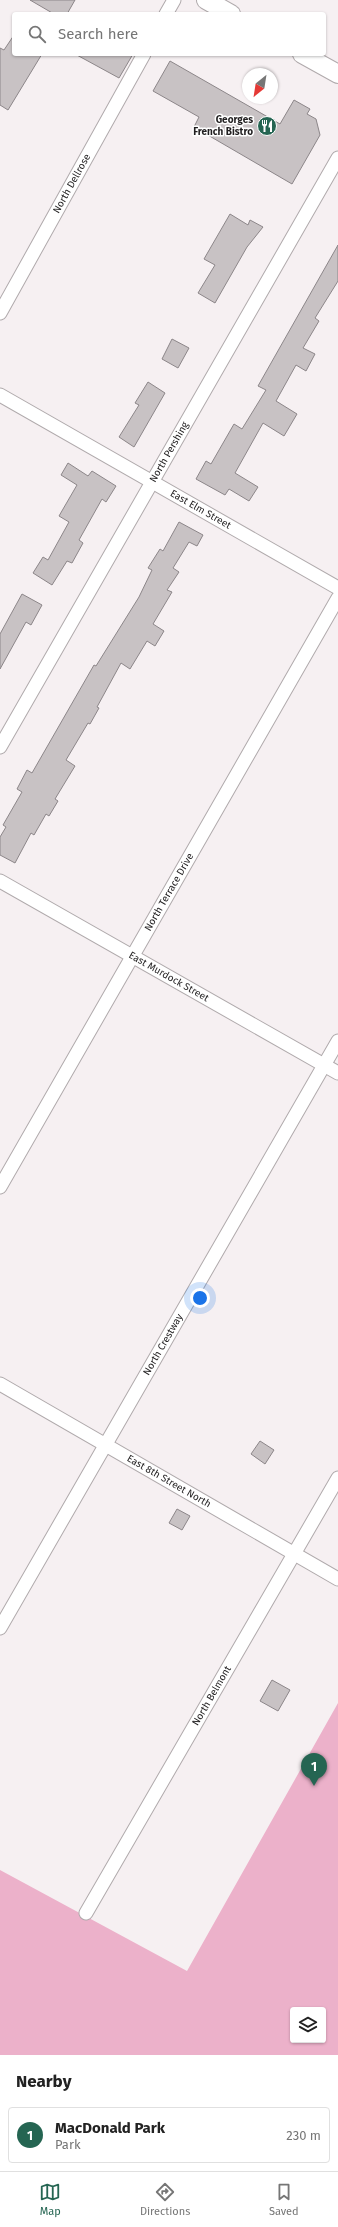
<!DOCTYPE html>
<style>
:root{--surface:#fff;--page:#f2f2f2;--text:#222;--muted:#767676;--line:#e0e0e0;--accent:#256552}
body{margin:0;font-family:"Fira Sans",sans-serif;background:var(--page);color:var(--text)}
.controls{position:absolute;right:12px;bottom:12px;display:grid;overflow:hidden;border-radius:4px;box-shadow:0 1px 3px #0004}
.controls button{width:36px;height:36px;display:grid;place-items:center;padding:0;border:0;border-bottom:1px solid var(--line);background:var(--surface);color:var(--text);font:20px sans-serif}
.compass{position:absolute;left:242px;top:68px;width:36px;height:36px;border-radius:50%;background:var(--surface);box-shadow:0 1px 3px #0004;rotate:210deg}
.you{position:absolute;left:200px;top:1298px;width:14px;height:14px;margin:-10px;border:3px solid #fff;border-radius:50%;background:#1a73e8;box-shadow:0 0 0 6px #1a73e833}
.badge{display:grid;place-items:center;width:26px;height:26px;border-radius:50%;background:var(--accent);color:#fff;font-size:13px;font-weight:700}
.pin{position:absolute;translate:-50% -33px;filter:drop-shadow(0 1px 2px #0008)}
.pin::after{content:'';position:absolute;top:21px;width:14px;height:12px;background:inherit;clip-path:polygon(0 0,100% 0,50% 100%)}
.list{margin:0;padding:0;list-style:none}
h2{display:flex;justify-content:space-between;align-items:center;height:52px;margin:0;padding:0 16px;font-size:17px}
h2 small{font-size:13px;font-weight:400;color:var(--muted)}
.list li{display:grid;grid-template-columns:26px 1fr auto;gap:12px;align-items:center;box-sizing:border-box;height:56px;margin:0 8px 8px;padding:0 8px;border:1px solid var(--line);border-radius:4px}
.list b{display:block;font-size:15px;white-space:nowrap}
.list p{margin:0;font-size:13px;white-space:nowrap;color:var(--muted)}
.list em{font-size:13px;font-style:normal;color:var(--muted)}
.icon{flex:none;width:22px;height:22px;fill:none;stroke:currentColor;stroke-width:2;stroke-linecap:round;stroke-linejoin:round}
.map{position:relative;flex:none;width:338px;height:2055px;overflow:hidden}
.search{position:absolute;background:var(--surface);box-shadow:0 1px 3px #0004;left:12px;right:12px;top:12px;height:44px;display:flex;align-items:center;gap:10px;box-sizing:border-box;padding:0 14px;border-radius:4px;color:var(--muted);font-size:15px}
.sheet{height:116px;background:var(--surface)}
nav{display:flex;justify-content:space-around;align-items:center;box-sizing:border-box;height:56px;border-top:1px solid var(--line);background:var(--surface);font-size:11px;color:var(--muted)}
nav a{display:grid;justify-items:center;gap:2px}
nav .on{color:var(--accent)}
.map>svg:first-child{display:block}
.green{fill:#ecb1ca;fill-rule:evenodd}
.building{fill:#c8c2c4;stroke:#8c8689}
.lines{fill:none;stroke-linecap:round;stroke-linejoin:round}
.minor-casing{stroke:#b0aaac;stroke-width:15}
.secondary-casing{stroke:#b0aaac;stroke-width:20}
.minor{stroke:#fff;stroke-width:13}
.secondary{stroke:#fff;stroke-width:18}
.labels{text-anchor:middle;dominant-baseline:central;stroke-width:3;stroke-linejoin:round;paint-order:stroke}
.poi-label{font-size:10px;font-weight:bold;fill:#211f20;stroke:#fff;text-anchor:end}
.street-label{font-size:10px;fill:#211f20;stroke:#fff}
</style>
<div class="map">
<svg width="338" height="2055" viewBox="0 0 338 2055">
<rect width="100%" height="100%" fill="#f6f0f2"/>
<!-- green -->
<path class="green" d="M338 1703V2055H0V1870L187 1971ZM293 2010H323V2040H293Z"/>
<!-- building -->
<g class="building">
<polygon points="30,0 75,0 67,14 54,14"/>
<polygon points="14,35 14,54 42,54 8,110 0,105 0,48 4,50"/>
<polygon points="75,54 133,54 119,78"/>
<polygon points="170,61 280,124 294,100 310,109 307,114 316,119 320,135 292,184 194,127 199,117 153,91"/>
<polygon points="230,214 248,225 250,220 263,227 247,247 215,303 198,293 215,265 204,259"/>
<polygon points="338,245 338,281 315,318 319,321 303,348 315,354 306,371 296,365 276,401 297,414 284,436 263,423 235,473 258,487 249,501 229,489 225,495 196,479 206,461 211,464 234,424 242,429 266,390 258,386"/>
<polygon points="172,339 189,348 178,368 162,359"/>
<polygon points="148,382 165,393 134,447 119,437 139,405 135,403"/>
<polygon points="68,463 88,476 92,471 116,486 106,502 102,499 79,540 83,543 72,563 67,561 52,585 33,573 43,557 48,560 69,522 59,516 77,485 61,475"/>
<polygon points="179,522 203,535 197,546 189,542 173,568 179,572 167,590 172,592 153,624 164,631 155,646 147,641 130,669 121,663 97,707 99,708 90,724 88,723 66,760 75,766 55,799 58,801 49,816 46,814 34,835 31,833 15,863 0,855 0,837 6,827 3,825 22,792 17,789 27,770 32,773 94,665 96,666 139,597 152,570 148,568 160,549 163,551"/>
<polygon points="22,594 42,605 31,625 26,622 0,669 0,634"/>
<polygon points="260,1441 274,1450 265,1464 251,1454"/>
<polygon points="177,1509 190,1516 182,1530 169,1523"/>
<polygon points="272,1680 290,1690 278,1711 260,1701"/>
</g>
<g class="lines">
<!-- minor casing -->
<g class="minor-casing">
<g id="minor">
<polyline points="166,14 174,0"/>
<path id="s1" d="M0 313 144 54"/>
<path id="s2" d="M0 395 338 588"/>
<path id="s3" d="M0 747 338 158"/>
<path id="s4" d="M0 881 338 1073"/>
<path id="s5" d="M0 1187 338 598"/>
<path id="s6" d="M0 1384 338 1579"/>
<path id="s7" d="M0 1628 338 1041"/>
<path id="s8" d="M86 1913 338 1478"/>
</g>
</g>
<!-- secondary casing -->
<g class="secondary-casing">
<g id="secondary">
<polyline points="206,0 231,14"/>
<polyline points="302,54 338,74"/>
</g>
</g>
<!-- minor -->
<use href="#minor" class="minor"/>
<!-- secondary -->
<use href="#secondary" class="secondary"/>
</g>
<!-- icons -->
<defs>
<g id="restaurant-disc" transform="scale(1)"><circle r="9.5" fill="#256552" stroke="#fff"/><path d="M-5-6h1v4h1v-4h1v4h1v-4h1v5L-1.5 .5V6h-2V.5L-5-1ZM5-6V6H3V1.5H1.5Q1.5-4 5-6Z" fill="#fff"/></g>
</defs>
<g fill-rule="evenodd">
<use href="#restaurant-disc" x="267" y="126"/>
</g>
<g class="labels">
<!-- poi labels -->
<g class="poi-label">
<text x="253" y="120">Georges<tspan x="253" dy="12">French Bistro</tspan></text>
</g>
<!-- street labels -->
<g class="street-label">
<text stroke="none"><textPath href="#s1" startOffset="148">North Dellrose</textPath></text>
<text stroke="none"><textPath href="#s3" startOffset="340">North Pershing</textPath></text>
<text stroke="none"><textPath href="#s2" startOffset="231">East Elm Street</textPath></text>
<text stroke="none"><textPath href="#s5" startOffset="340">North Terrace Drive</textPath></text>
<text stroke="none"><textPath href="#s4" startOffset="194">East Murdock Street</textPath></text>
<text stroke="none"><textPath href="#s7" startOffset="327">North Crestway</textPath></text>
<text stroke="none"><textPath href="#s6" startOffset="195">East 8th Street North</textPath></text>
<text stroke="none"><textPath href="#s8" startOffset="251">North Belmont</textPath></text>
</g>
</g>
</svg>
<div class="controls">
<button><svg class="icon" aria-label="layers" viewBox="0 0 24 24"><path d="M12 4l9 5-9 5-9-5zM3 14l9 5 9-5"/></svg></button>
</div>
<svg class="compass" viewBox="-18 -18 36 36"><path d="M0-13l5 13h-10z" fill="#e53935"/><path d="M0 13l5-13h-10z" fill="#767676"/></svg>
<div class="you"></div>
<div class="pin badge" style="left:314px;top:1786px">1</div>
<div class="search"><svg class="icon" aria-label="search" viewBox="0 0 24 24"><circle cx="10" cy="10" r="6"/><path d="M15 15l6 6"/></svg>Search here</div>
</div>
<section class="sheet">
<h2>Nearby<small></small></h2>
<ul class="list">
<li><span class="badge">1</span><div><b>MacDonald Park</b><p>Park</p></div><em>230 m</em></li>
</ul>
</section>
<nav>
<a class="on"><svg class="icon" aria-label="map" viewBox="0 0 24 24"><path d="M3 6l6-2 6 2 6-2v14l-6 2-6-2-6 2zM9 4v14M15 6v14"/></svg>Map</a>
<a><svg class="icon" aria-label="directions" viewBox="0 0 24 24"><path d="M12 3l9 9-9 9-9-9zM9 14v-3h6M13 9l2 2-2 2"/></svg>Directions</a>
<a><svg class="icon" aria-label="saved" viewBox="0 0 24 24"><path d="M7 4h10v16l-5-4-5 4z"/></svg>Saved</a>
</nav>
